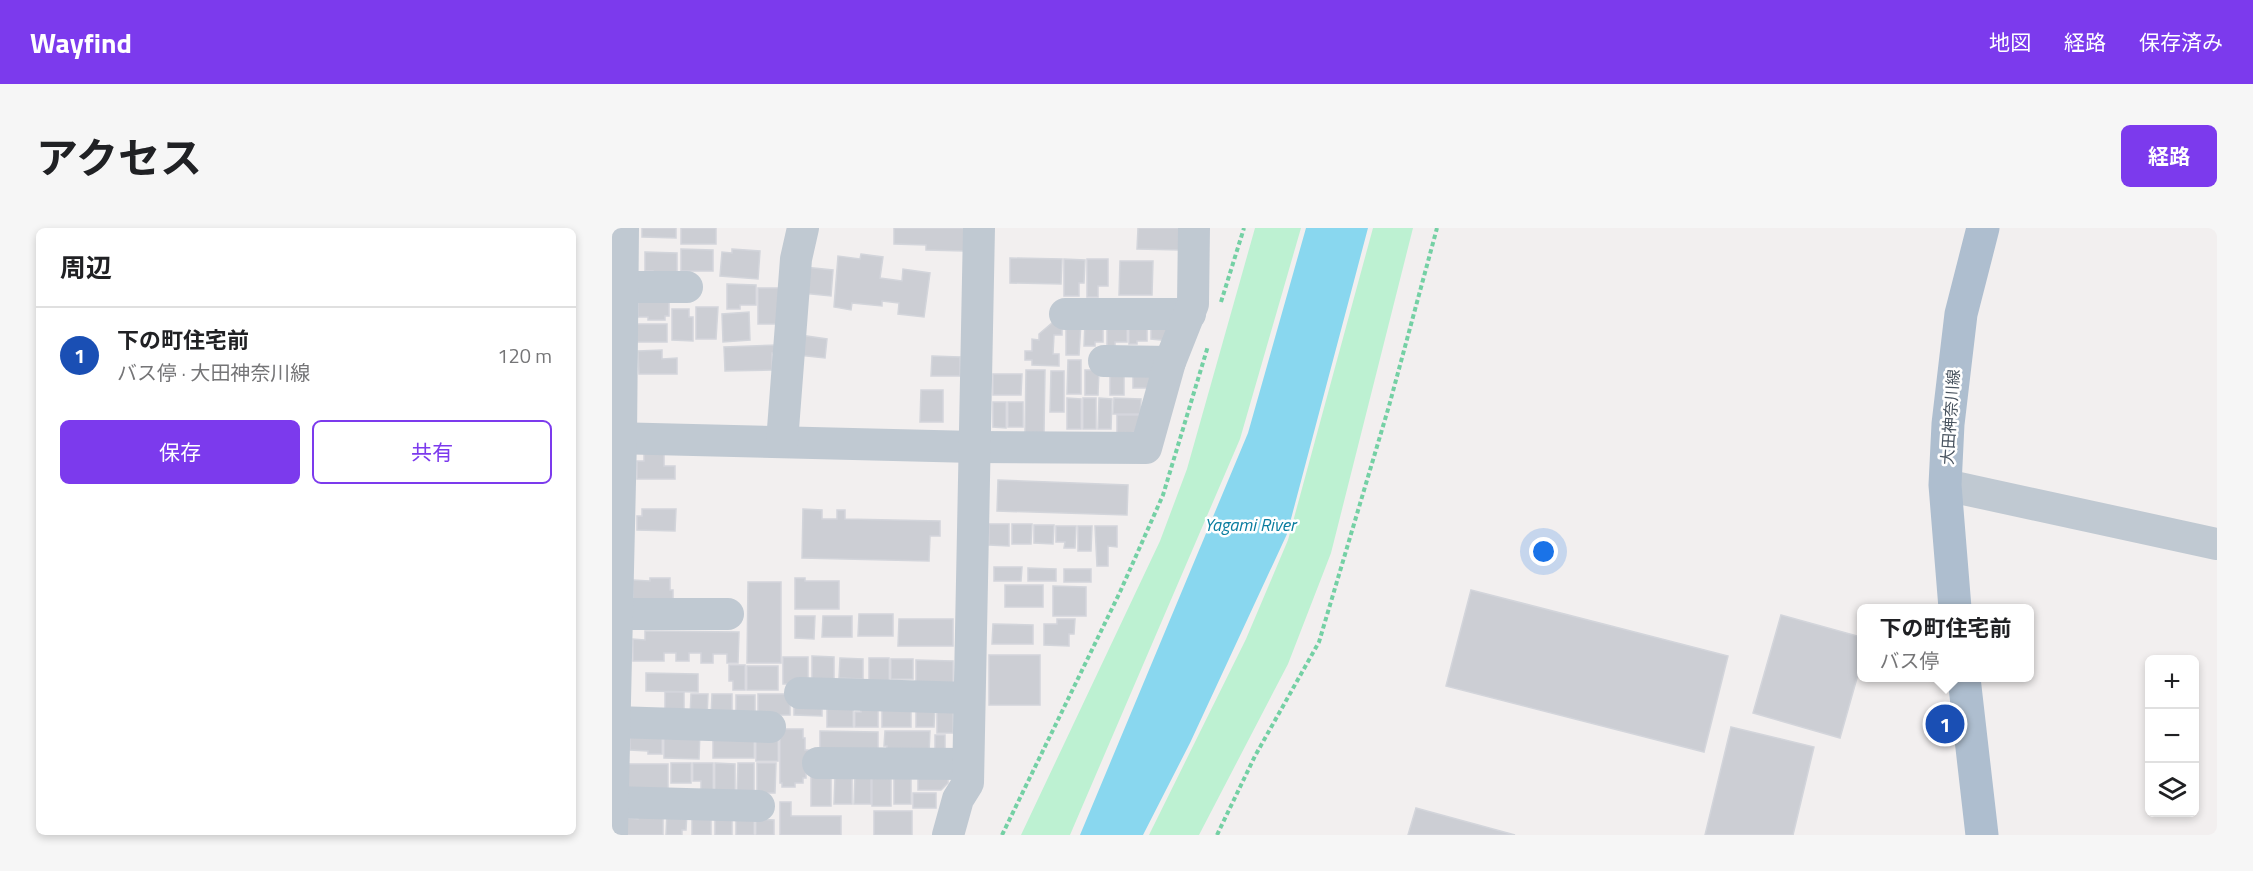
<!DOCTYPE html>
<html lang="ja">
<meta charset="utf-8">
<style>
:root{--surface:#fff;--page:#f6f6f6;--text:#202124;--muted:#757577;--line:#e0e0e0;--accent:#7c3aed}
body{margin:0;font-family:"Titillium Web","Noto Sans JP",sans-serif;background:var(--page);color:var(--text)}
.controls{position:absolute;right:18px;bottom:18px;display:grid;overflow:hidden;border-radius:9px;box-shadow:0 3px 9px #0003}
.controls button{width:54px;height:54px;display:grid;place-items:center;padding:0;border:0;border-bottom:2px solid var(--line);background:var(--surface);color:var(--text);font:30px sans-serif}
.you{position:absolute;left:932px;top:324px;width:21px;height:21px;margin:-15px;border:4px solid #fff;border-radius:50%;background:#1a73e8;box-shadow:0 0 0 9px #1a73e833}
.badge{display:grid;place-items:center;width:39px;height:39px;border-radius:50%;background:var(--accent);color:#fff;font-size:20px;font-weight:700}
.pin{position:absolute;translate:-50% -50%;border:3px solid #fff;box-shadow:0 2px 6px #0006}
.popup{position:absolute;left:1245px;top:376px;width:177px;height:78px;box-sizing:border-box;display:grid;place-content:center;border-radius:9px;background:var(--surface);filter:drop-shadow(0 2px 4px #0005);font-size:20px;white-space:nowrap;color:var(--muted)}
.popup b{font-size:22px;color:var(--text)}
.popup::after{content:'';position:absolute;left:50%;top:100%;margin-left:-12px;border:12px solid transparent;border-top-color:var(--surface)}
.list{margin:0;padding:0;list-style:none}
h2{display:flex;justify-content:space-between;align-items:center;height:78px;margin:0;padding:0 24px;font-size:26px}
h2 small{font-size:20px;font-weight:400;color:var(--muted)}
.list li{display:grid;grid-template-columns:39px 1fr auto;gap:18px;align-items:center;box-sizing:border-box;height:96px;padding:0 24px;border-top:2px solid var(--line)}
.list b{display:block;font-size:22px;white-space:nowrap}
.list p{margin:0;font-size:20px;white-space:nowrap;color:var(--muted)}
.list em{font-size:20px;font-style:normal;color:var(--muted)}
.actions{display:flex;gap:12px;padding:18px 24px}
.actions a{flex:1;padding:14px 0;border:2px solid var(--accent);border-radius:9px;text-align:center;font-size:21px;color:var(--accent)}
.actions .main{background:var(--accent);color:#fff}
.icon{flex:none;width:33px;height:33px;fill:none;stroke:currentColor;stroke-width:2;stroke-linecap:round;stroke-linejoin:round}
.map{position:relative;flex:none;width:1605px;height:607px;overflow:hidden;border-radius:9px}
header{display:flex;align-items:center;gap:36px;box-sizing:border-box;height:84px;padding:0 30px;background:var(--accent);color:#fff}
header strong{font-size:28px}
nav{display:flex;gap:33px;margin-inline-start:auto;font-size:21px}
.intro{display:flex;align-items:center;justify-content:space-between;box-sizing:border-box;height:144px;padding:0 36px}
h1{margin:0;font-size:42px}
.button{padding:15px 27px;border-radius:9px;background:var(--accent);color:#fff;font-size:21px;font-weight:700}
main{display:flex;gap:36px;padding:0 36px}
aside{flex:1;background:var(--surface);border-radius:9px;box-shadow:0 3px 9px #0003}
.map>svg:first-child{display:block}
.green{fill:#bdf1d2}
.water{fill:#89d7ef}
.building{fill:#ccced4;stroke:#d3d5db;stroke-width:1.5}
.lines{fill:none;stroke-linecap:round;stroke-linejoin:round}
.path{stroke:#74d0a4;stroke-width:4;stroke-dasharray:4.5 3;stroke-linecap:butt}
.minor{stroke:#c0c9d2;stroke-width:32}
.major{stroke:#aebecf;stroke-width:33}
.labels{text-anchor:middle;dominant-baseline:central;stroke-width:5;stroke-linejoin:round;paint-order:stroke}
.street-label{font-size:16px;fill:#47525e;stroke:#fff}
.water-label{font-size:18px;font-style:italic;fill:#097d9f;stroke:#fff}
</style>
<header>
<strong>Wayfind</strong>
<nav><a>地図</a><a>経路</a><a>保存済み</a></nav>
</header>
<div class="intro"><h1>アクセス</h1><a class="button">経路</a></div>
<main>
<aside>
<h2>周辺<small></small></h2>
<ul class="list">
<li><span class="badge" style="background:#1a4fb4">1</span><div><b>下の町住宅前</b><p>バス停 · 大田神奈川線</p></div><em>120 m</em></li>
</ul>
<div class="actions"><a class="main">保存</a><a>共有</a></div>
</aside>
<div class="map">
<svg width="1605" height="607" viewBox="0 0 1605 607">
<rect width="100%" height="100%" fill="#f2efef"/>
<!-- green -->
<g class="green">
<polygon points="643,0 689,0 628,211 458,607 409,607 548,313 575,241"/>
<polygon points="761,0 801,0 719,325 676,436 587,607 537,607 634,411 676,312"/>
</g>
<!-- water -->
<polygon class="water" points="694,0 756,0 675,306 578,515 531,607 468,607 636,205"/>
<!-- building -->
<g class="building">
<polygon points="30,0 64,0 64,10 30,9"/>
<rect x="69" y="0" width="35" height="16"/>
<polygon points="282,0 352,0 352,23 314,22 314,17 282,16"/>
<polygon points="526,0 568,0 568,22 525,21"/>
<polygon points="69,21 101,22 101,43 69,43"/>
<polygon points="120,21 148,23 146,51 108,48 110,24 120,25"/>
<polygon points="33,24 65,25 65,48 41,48 41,43 33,43"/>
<polygon points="249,26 271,29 268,50 290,53 291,41 318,45 312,89 286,86 287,75 270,73 270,78 240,75 239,82 222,79 226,28 248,31"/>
<polygon points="398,30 450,31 449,56 398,55"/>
<polygon points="452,31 473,32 472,55 467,55 467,68 452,68"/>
<polygon points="475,31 496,31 496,58 486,58 486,69 475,69"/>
<polygon points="508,33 541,33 540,67 507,67"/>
<polygon points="192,39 221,42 219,68 190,65"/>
<polygon points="115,56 144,57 144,77 128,77 128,81 115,81"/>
<rect x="146" y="60" width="22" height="36"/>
<polygon points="26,71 57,71 57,88 53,88 53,92 36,92 36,89 26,89"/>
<polygon points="84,79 106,79 104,111 84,111"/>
<polygon points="60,81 77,81 77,89 81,89 81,113 60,112"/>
<polygon points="137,84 138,112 111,114 110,86"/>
<polygon points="473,94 491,94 491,114 483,114 483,118 472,118"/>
<polygon points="495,94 515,94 515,114 503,114 503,120 495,119"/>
<polygon points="517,94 535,94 535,113 525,113 525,116 517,116"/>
<polygon points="440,95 450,95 450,107 442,107 441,126 447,126 447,138 420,137 420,132 413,132 413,123 420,123 420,111 427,112 427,106"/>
<polygon points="454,95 469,95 467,127 454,127"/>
<polygon points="539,95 558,95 558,113 539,111"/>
<rect x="25" y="96" width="30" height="18"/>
<polygon points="188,107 215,111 213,130 186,127"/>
<polygon points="166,117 166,125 160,125 160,142 113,143 112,119"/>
<polygon points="50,122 50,131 65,130 65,146 27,146 26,123"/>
<polygon points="320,128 348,129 348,148 319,148"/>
<polygon points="456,132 469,132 469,166 455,166"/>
<polygon points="414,142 433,142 432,205 413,205"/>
<polygon points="473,142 487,142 486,167 473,167"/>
<rect x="498" y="142" width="14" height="25"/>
<polygon points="521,142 541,142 540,160 521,160"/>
<polygon points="439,143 452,143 452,184 438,184"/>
<polygon points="381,146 410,146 409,167 381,167"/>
<polygon points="309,162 331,162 331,194 308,194"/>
<polygon points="455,170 469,171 469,201 455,201"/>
<rect x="471" y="170" width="13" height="31"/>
<polygon points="487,170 500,171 499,201 486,201"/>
<polygon points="502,170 529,171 528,186 501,186"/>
<polygon points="381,174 394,174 394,200 381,199"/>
<rect x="396" y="174" width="15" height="25"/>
<polygon points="505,187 527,187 527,204 505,206"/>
<polygon points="32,222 52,222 52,238 63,238 63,251 25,251 25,233 32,233"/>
<polygon points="386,252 516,257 515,287 385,283"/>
<polygon points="30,281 64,281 63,303 25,302 25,288 30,288"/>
<polygon points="191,281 210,282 210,291 225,291 225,282 233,282 233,291 328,293 328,308 318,308 317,333 190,330"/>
<polygon points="377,296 397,296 397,318 377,317"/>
<polygon points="400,296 420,296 419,316 400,316"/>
<polygon points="422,297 442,297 441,316 422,315"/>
<polygon points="444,298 464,298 463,320 452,320 453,314 444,314"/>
<polygon points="466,298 480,298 479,323 466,323"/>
<polygon points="483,298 505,298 505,319 496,318 496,338 485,338"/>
<polygon points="382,339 410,339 409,353 382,353"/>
<polygon points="416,340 444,341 444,353 416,353"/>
<rect x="452" y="341" width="27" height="13"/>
<polygon points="38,350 58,350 58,362 61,362 61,376 21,375 21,352 38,353"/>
<polygon points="183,350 193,350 193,353 227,353 227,381 183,381"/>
<polygon points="136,354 169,354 169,435 135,435"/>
<rect x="393" y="357" width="38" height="22"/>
<polygon points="441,358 474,359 474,388 441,388"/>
<polygon points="859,362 1116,428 1092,524 834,458"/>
<polygon points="247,386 281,386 281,408 246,408"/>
<polygon points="1169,387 1249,409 1249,436 1228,510 1141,485"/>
<polygon points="183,388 203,388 202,411 183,410"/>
<polygon points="211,388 240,388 240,409 210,409"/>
<polygon points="287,391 341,391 341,418 286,418"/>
<polygon points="445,391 463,391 462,406 457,406 457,418 432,417 432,396 445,396"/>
<polygon points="381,396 421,397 421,416 380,416"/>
<polygon points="33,403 127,404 126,435 115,435 115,426 101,426 101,435 89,435 89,425 77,425 77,433 64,433 64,425 52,425 52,433 21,433 21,411 33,412"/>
<rect x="377" y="427" width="51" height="50"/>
<polygon points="200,428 222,429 222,454 200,453"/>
<rect x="171" y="429" width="25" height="27"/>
<polygon points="228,430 251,431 251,451 227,450"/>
<rect x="257" y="430" width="20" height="26"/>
<rect x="279" y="431" width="22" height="20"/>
<polygon points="304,432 341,433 341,459 304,458"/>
<polygon points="117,437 133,437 133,462 121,462 121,453 117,453"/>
<rect x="135" y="438" width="31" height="24"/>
<polygon points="34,445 86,446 86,464 34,463"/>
<rect x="53" y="464" width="19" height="20"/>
<polygon points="79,466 96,466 95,489 78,489"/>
<polygon points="100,466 120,466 120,489 99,489"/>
<rect x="146" y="466" width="32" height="21"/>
<rect x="124" y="467" width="19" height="20"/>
<polygon points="182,472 210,475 210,488 182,487"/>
<polygon points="323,477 322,499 304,499 304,481"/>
<rect x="325" y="477" width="16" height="28"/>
<rect x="215" y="479" width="26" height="20"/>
<polygon points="249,479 266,479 266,499 243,499 243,484 249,484"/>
<rect x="270" y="481" width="29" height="18"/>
<polygon points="1119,499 1202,519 1181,607 1093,607"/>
<polygon points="168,501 191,501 191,510 193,510 193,522 196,522 196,540 194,540 194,550 191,550 191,555 183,555 183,559 170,559 170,555 168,555"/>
<polygon points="18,503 50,503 50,526 36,526 36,523 18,522"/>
<polygon points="52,503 88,503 87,531 52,530"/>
<polygon points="208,503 266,504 266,522 208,520"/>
<polygon points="273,503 318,503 317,526 275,526 275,518 272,518"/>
<rect x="144" y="507" width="22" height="26"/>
<rect x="323" y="507" width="10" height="18"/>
<rect x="101" y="508" width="41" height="22"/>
<rect x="59" y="535" width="20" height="20"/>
<polygon points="81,535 101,535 101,564 89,564 89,553 81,553"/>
<polygon points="103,535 123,536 123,566 103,566"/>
<polygon points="126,535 142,535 142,569 125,569"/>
<polygon points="145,535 164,535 163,565 145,565"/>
<rect x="16" y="536" width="40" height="26"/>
<rect x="199" y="544" width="20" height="34"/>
<polygon points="243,547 259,547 259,576 242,576"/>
<rect x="260" y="547" width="19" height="31"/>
<rect x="282" y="547" width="17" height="29"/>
<polygon points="306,547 336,547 336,555 329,562 306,562"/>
<polygon points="223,549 240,549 240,576 222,576"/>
<rect x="301" y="565" width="23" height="15"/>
<polygon points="168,574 179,574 179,588 229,588 229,607 168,607"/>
<polygon points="804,580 903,607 796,607"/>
<rect x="262" y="583" width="38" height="24"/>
<polygon points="27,584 51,584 51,607 13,607 13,590 26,591"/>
<polygon points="55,584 75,585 74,602 70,602 70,607 54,607"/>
<polygon points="80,586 99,587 99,607 80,607"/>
<polygon points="142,587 142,607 124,607 124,592"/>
<rect x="103" y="588" width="17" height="19"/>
<polygon points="144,591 162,592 162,607 144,607"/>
</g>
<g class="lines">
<!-- path -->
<g class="path">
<polyline points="609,74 632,0"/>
<polyline points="390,607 508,364 551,267 596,118"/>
<polyline points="605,607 643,528 707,414 777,178 825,0"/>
</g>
<!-- minor -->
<g class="minor">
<polyline points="11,59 75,59"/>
<polyline points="453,86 578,86"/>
<polyline points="492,133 558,134"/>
<polyline points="0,210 362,219 534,220 558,134 581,76 582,0"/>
<polyline points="170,214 184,31 191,0"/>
<polyline points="1333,257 1605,316"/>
<polyline points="5,386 116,386"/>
<polyline points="188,465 357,470"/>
<polyline points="3,494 158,499"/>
<polyline points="206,535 356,536"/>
<polyline points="1,574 147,578"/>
<polyline points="0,605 9,210 11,0"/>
<polyline points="336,607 346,571 356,555 367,0"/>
</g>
<!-- major -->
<g class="major">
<polyline points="1343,380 1333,257 1336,196 1349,86 1371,0"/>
<polyline points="1352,450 1370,607"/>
</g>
</g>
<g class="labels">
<!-- street labels -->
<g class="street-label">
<text transform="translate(1338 189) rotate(-86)">大田神奈川線</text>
</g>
<!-- water labels -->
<g class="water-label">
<text x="638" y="296">Yagami River</text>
</g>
</g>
</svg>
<div class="controls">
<button>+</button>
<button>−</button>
<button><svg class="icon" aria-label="layers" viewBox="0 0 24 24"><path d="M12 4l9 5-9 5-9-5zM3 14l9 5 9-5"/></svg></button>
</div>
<div class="you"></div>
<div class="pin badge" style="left:1333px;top:496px;background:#1a4fb4">1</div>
<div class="popup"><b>下の町住宅前</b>バス停</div>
</div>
</main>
